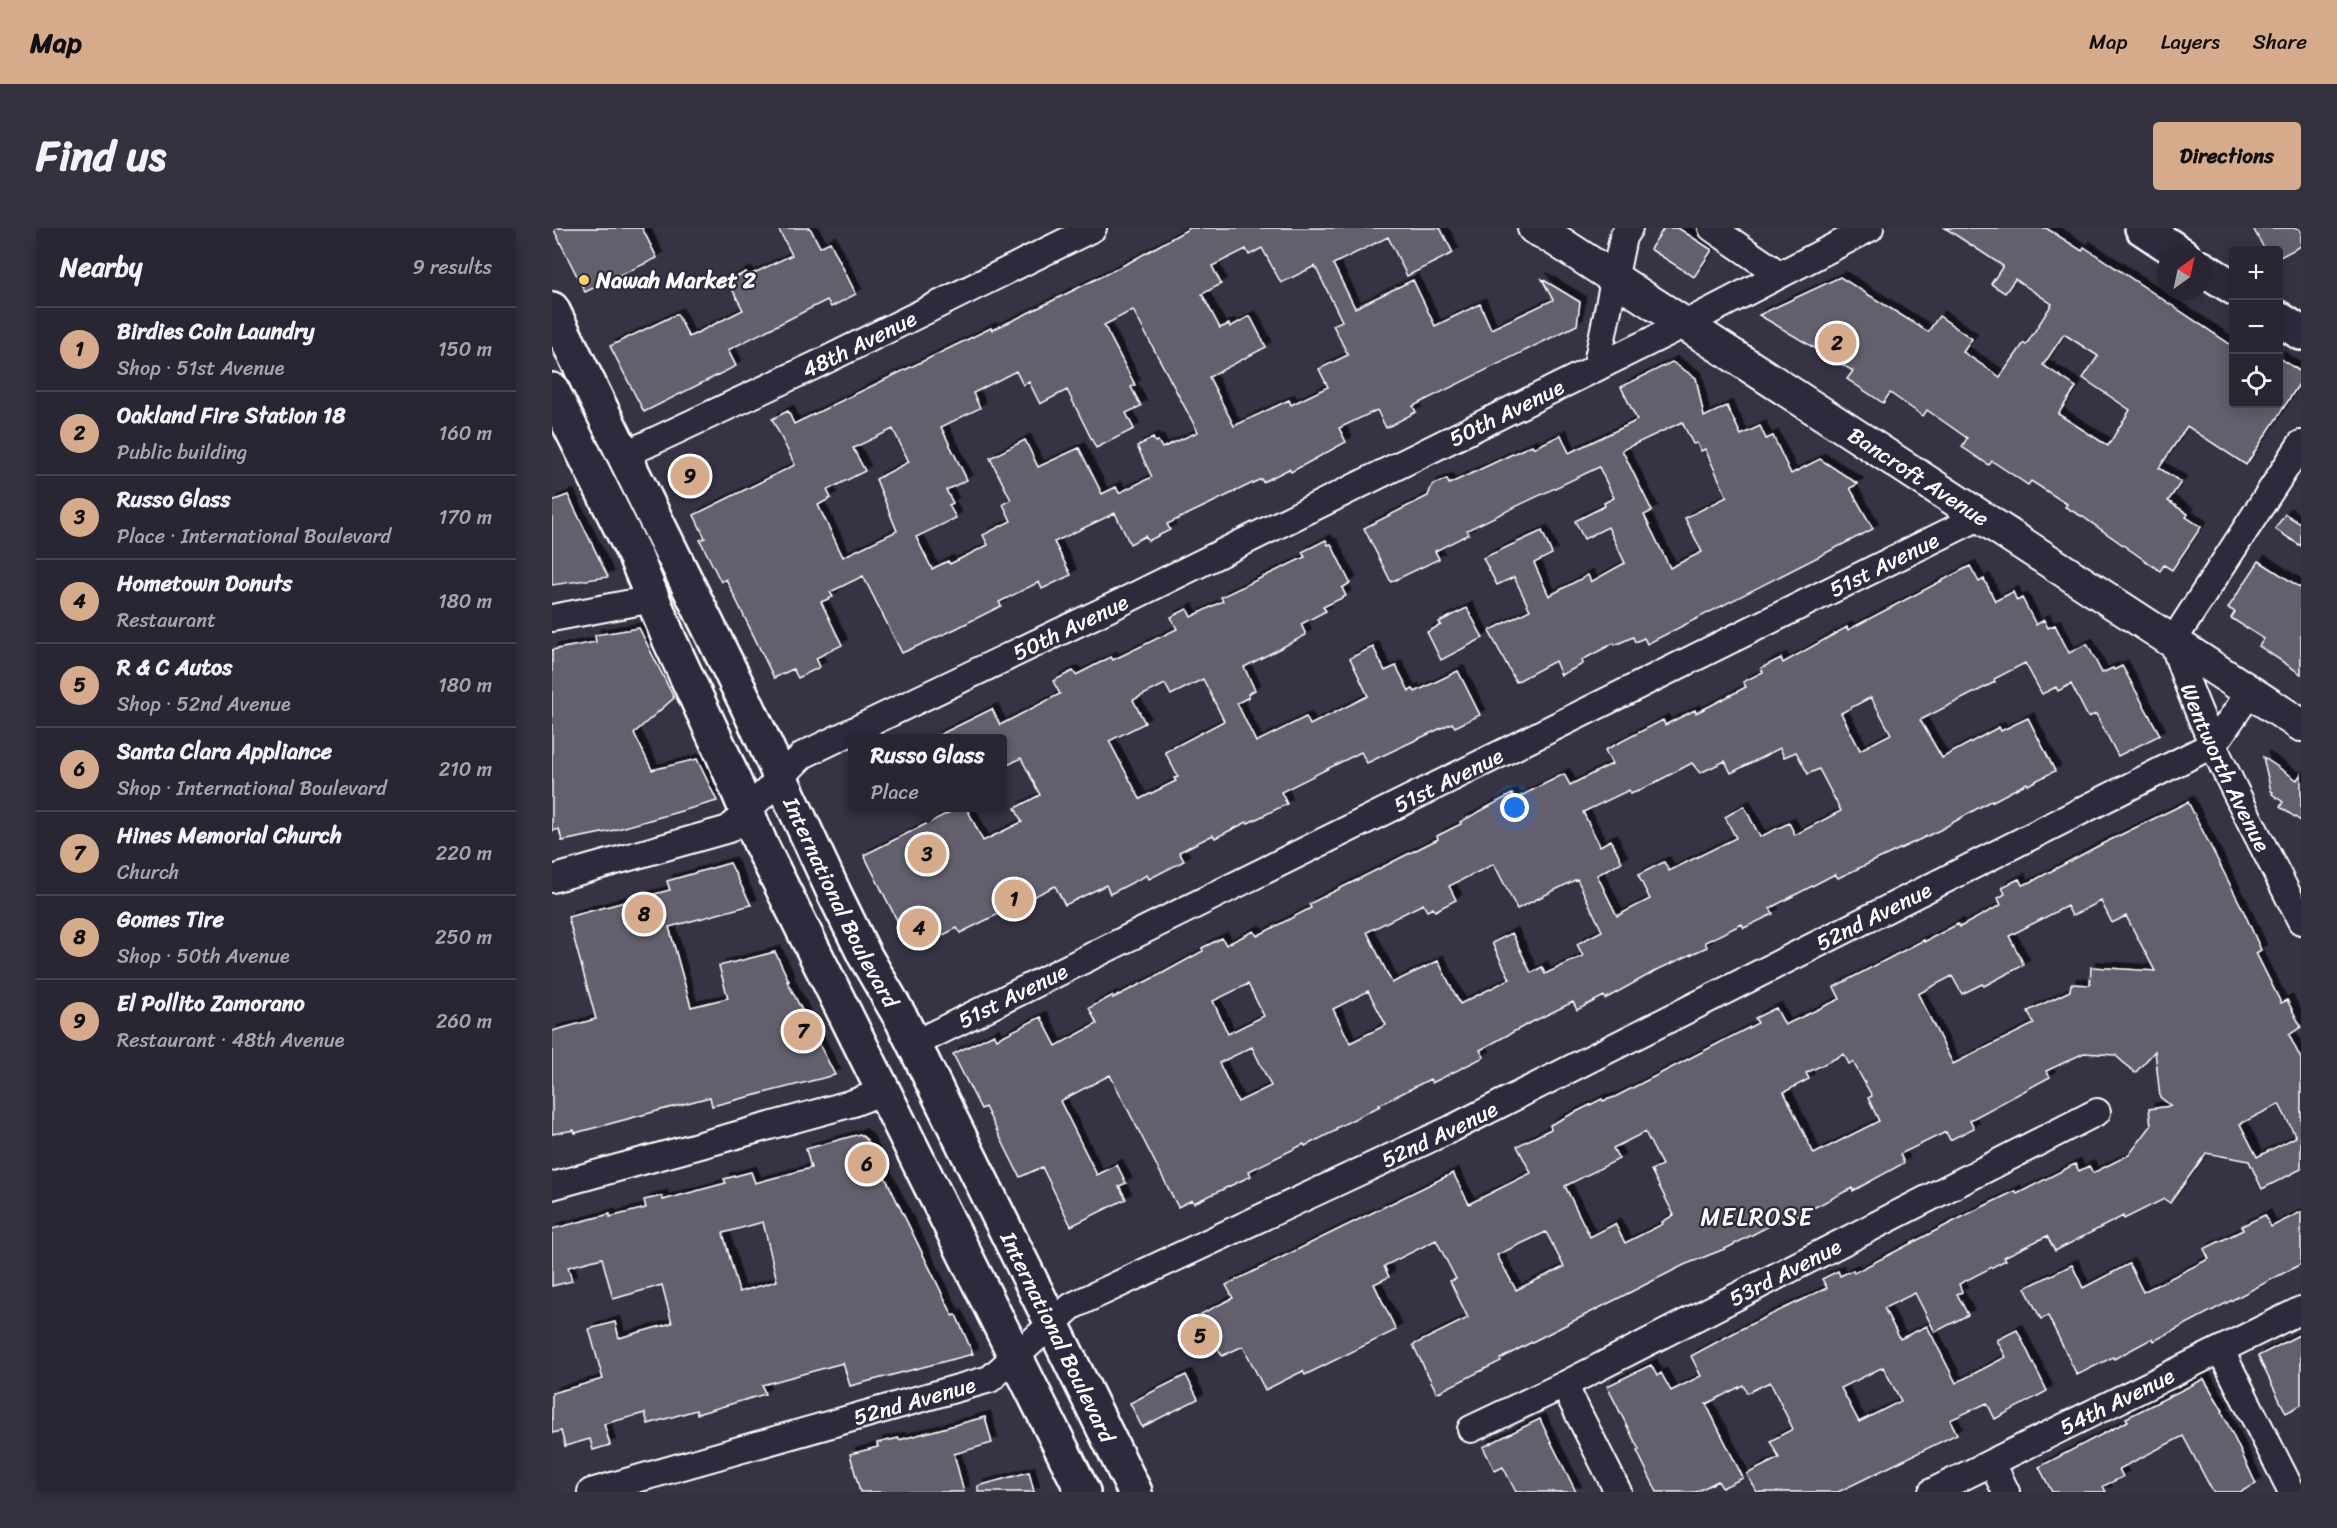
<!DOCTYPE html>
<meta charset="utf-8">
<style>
:root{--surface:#292634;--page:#353240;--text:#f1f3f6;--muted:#a5a5ac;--line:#45434f;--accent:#d6ab8b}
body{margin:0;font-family:Sriracha,sans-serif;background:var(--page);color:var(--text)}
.controls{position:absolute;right:18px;top:18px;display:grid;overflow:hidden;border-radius:6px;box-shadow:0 3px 15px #0003}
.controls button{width:54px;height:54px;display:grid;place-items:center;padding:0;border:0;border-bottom:2px solid var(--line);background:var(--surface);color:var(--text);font:30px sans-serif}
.compass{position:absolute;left:1605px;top:18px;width:54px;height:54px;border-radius:50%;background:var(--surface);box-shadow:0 3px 15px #0003;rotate:33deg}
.you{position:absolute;left:963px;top:580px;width:21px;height:21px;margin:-15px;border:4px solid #fff;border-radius:50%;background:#1a73e8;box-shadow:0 0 0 9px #1a73e833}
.badge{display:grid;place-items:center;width:39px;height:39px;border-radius:50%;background:var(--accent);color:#111;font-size:20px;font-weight:700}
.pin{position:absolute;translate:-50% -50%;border:3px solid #fff;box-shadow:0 2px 6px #0006}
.popup{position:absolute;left:296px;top:506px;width:159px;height:78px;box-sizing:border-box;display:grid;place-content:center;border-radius:6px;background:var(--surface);filter:drop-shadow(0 2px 4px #0005);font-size:20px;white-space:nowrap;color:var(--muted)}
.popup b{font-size:22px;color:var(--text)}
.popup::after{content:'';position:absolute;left:50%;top:100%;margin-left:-12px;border:12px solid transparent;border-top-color:var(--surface)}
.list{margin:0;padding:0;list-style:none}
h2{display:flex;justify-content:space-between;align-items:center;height:78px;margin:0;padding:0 24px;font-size:26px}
h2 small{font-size:20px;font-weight:400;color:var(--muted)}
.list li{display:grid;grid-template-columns:39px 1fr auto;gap:18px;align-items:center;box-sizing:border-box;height:84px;padding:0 24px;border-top:2px solid var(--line)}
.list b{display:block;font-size:22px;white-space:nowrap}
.list p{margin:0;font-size:20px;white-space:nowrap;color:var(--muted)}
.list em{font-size:20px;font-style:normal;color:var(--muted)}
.icon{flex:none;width:33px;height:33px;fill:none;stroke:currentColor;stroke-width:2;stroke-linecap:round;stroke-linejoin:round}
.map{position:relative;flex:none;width:1749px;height:1264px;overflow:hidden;border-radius:6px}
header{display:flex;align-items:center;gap:36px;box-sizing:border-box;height:84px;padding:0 30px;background:var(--accent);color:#111}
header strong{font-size:28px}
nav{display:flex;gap:33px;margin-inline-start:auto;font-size:21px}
.intro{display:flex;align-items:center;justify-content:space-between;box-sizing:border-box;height:144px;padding:0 36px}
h1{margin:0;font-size:42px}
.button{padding:15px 27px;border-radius:6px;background:var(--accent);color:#111;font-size:21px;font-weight:700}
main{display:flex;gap:36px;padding:0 36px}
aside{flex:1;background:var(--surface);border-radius:6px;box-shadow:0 3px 15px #0003}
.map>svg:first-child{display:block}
.building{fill:#635f6d;stroke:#fff;stroke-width:1.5;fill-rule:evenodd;filter:url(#shadow)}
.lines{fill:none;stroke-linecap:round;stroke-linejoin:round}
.minor-casing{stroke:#fff;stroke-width:30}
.tertiary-casing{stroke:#fff;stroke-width:36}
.secondary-casing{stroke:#fff;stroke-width:38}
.primary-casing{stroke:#fff;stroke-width:38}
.minor{stroke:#2f2a3d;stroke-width:26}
.tertiary{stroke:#2f2a3d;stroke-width:32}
.secondary{stroke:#2f2a3d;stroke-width:33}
.primary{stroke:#2f2a3d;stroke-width:33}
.poi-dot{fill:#ffd166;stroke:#2f2a3d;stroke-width:2}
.labels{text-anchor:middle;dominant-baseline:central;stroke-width:4.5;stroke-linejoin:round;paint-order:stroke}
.poi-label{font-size:22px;font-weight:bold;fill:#fff;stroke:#2f2a3d;text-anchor:start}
.street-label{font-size:22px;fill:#fff;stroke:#2f2a3d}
.neighbourhood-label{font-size:24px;letter-spacing:1.5px;fill:#fff;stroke:#2f2a3d}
</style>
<header>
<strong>Map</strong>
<nav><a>Map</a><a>Layers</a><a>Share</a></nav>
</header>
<div class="intro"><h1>Find us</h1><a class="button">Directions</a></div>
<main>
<aside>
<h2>Nearby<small>9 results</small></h2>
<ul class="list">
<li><span class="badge">1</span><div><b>Birdies Coin Laundry</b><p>Shop · 51st Avenue</p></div><em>150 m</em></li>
<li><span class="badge">2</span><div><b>Oakland Fire Station 18</b><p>Public building</p></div><em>160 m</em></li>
<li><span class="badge">3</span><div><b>Russo Glass</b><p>Place · International Boulevard</p></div><em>170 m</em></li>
<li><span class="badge">4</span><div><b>Hometown Donuts</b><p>Restaurant</p></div><em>180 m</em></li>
<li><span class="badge">5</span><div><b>R &amp; C Autos</b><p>Shop · 52nd Avenue</p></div><em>180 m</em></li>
<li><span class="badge">6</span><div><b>Santa Clara Appliance</b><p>Shop · International Boulevard</p></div><em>210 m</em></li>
<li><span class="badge">7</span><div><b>Hines Memorial Church</b><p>Church</p></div><em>220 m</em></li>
<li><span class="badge">8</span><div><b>Gomes Tire</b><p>Shop · 50th Avenue</p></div><em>250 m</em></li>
<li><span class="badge">9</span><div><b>El Pollito Zamorano</b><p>Restaurant · 48th Avenue</p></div><em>260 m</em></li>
</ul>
</aside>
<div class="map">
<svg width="1749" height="1264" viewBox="0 0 1749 1264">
<defs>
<filter id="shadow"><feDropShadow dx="5.5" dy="-5.5" stdDeviation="0" flood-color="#0009"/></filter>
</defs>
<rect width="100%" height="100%" fill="#373345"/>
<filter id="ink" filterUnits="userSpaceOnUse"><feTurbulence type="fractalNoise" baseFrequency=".0167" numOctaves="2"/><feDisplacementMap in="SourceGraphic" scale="12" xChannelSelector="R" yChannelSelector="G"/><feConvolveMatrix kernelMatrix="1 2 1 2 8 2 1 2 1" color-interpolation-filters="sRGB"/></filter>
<g filter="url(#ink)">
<!-- building -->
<g class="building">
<polygon points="1,0 90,0 105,30 33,64"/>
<polygon points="226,0 258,0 268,19 278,14 304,66 279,79 275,72 176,122 184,138 92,184 58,118 125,86 137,109 191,82 176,53 194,44 196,48 240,27"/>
<path d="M638 0H888L901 25 855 48 836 9 781 36 803 80 861 52 883 98 928 76 939 101 1001 72 990 51 1028 74 1025 97 861 178 864 184 834 200 825 182 787 200 794 214 739 244 737 241 711 254 709 251 647 281 615 296 618 302 596 313 593 308 578 316 563 285 502 314 519 347 490 361 487 354 447 374 449 378 399 403 350 425 311 348 278 364 281 369 269 374 290 417 264 430 268 439 246 450 241 441 222 450 174 351 169 354 148 312 153 310 142 287 243 237 220 191 236 183 242 196 439 100 440 102 464 91 578 34ZM710 20 729 55 763 38 790 93 781 97 796 127 767 141 776 159 739 177 737 172 682 198 657 149 714 119 698 88 678 99 677 96 668 100 650 66 669 56 660 38 694 21 697 27ZM581 82 646 204 610 220 606 213 603 214 601 210 585 218 600 249 567 265 564 259 550 266 527 220 486 239 473 212 438 230 459 272 451 276 459 293 431 307 436 317 398 336 396 333 380 341 364 309 404 290 397 277 401 275 394 262 415 252 389 199 428 180 421 165 464 143 471 157 477 154 488 176 515 162 544 220 582 201 574 185 589 178 579 159 583 157 552 97ZM341 201 357 234 324 251 345 303 291 329 266 277 279 270 275 262 313 243 301 220Z"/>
<polygon points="1112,0 1126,0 1160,22 1142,49 1098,21"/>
<path d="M1393 0H1494L1530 23 1532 19 1682 119V176H1726V129L1749 144V153L1694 237 1635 198 1607 240 1629 254 1616 273 1636 286 1634 289 1649 299 1620 342 1612 337 1608 343 1531 289 1513 279 1515 276 1479 253 1476 257 1440 233 1437 237 1410 219 1415 210 1375 182 1371 188 1338 165 1331 175 1295 151 1301 143 1207 87 1288 49 1376 104 1387 88 1420 111 1411 124 1448 149 1472 115 1474 117 1500 76 1463 51 1453 65 1439 56 1451 38ZM1512 106 1546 128 1531 150 1578 182 1556 218 1506 186 1524 159 1491 137Z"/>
<polygon points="1701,0 1749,0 1749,18 1726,30 1726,22 1713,22"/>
<path d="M1120 134 1144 150 1152 189 1175 178 1189 207 1208 198 1214 211 1221 208 1239 246 1268 231 1306 256 1298 260 1321 301 1095 416 1092 410 1083 414 1081 409 1063 417 1062 415 1030 432 1031 436 1009 447 1003 433 964 454 937 403 978 382 962 349 945 357 931 330 990 303 1000 326 982 335 997 368 1036 347 1039 354 1073 335 1056 299 1032 311 1023 293 1053 278 1052 275 1062 270 1047 239 915 302 917 306 883 323 887 331 839 354 812 300 876 268 880 257 895 251 897 256 980 217 982 220 1009 207 1017 225 1080 195 1085 192 1069 159ZM1130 194 1141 216 1145 215 1149 223 1153 221 1175 269 1133 290 1150 324 1118 340 1092 287 1100 283 1070 222Z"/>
<polygon points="16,267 56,349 0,357 0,273"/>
<polygon points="1733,286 1749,296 1749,318 1723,301"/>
<path d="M774 312 776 317 779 316 798 355 790 360 794 368 771 379 774 383 749 396 754 407 692 439 703 462 696 466 697 469 685 475 704 514 754 489 758 497 816 468 798 430 821 419 833 443 844 438 857 463 861 461 863 464 906 443 928 487 903 499 900 495 815 535 809 524 729 564 735 576 696 595 695 594 663 610 661 607 627 624 632 633 597 651 595 647 558 666 554 657 513 677 503 658 408 705 405 700 383 711 381 706 358 718 312 627 408 579H414L431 613 470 594 463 580 488 567 469 530 450 540V510H381L440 481 448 497 508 466 501 453 521 443 524 447 559 429 561 432 625 401 619 389 635 381 639 389 671 373 669 369 753 329 750 324ZM651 451 672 493 613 524 626 549 622 550 624 553 588 571 557 513 593 495 581 472 613 456 619 467Z"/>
<polygon points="1707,333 1749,360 1749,446 1707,418 1712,411 1679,390 1683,384 1676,380"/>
<path d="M1418 338 1427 354 1432 351 1443 373 1461 364 1465 373 1470 370 1484 397 1492 392 1496 400 1503 397 1517 425 1535 416 1550 445 1561 440 1562 442 1570 438 1608 507 1566 528 1544 486 1536 489 1519 456 1506 463 1504 459 1490 466 1473 435 1442 451 1443 454 1368 492 1390 530 1447 499 1449 503 1476 490 1503 543 1476 557 1475 555 1441 573 1440 572 1388 602 1286 650 1283 646 1218 680 1221 686 1192 700 1190 696 1153 714 1155 719 1107 741 1053 771 1052 768 1025 782 1021 774 974 797 928 822 932 829 880 855 878 851 827 877 828 878 784 900 785 902 753 918 752 916 697 943 699 948 642 975 640 972 626 979 558 847 508 873 545 947 565 937 574 955 567 958 574 971 519 998 490 939 468 949 433 879 429 881 401 826 442 806 445 811 489 789 504 818 545 796 537 780 560 768 561 770 611 745 651 723 650 720 670 710 674 717 702 703 705 708 759 680 757 676 886 611 885 608 909 596 908 594 960 566 963 571 1012 546 1018 557 1060 536 1053 522 1111 492 1113 497 1143 482 1144 485 1158 478 1194 459 1191 454 1211 444 1209 440 1229 430 1231 435 1295 399 1296 402ZM1319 469 1339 506 1308 522 1289 485ZM1228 520 1232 529 1244 524 1256 546 1267 541 1289 583 1243 607 1237 595 1208 609 1192 578 1173 589 1184 610 1117 643 1112 634 1086 647 1098 671 1065 688 1045 647 1070 634 1059 612 1048 618 1031 584 1077 562 1078 566 1087 563 1140 535 1148 545 1173 533 1179 545ZM942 636 965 681 1025 651 1050 703 1025 716 1031 728 993 746 990 739 979 745 960 705 940 715 958 751 908 776 886 733 840 755 815 704 871 676 875 683 881 680 883 683 904 672 897 658ZM696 756 712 788 676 806 661 773ZM816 763 834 797 798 815 781 781ZM700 819 719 858 686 874 667 835Z"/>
<polygon points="915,380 931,410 889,432 875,404 889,397 887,394"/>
<polygon points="87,400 122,470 82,505 100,542 145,531 165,573 55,604 10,613 7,601 0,603 0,422 44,414 43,407"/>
<polygon points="1711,529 1745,552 1749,546 1749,593 1728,579 1731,574 1720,566 1721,564 1719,563"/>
<path d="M1636 574 1691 682 1709 722 1704 725 1729 775 1735 772 1749 799 1737 807 1749 831V941L1710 961 1697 933 1654 925 1618 975 1612 971 1572 991 1571 988 1503 1023 1495 1008 1452 1029 1454 1032 1407 1056 1410 1064 1405 1066 1416 1087 1383 1104 1363 1065 1332 1080 1348 1111 1375 1098 1404 1155 1454 1129 1445 1112 1465 1102 1495 1163 1443 1191 1435 1175 1398 1192 1405 1206 1286 1264H1205L1195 1246 1227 1230 1218 1213 1241 1201 1218 1154 1195 1165 1191 1157 1154 1176 1191 1250 1170 1260 1166 1253 1144 1264H1105L1085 1223 1087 1222 1055 1158 1099 1137 1105 1148 1109 1145 1119 1163 1149 1148 1139 1128 1193 1099 1275 1060 1270 1051 1286 1043 1288 1048 1301 1042 1302 1045 1418 985 1463 963 1465 966 1523 936 1527 943 1537 938 1541 945 1577 927 1599 898 1597 881 1619 878 1608 869 1603 823 1583 845 1563 827 1532 825 1494 843 1498 849 1418 892 1422 900 1398 912 1394 904 1348 926 1352 935 1301 963 1300 960 1242 990 1240 986 1175 1020 1132 1037 980 1114 948 1131 949 1133 885 1165 861 1117 916 1090 898 1053 904 1051 884 1012 832 1038 837 1049 822 1056 844 1102 753 1147 751 1143 713 1162 691 1118 670 1128 649 1086 681 1070 674 1057 901 945 917 976 979 945 965 918 999 901 998 897 1050 871 1051 873 1063 869 1206 795 1203 790 1224 780 1233 797 1288 771 1282 759 1372 712V714L1406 696 1408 699 1449 677 1446 670 1453 666 1450 659 1467 651 1470 657 1479 654 1548 617ZM1549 673 1560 695 1574 688 1603 743 1539 739 1538 757 1519 756 1518 763 1476 783 1482 796 1401 836 1366 766 1400 748 1410 766 1430 756 1432 758 1472 737 1457 708 1515 678 1520 688ZM1292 826 1297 836 1301 834 1320 868 1316 870 1327 893 1262 926 1232 864 1257 851 1254 845ZM1727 876 1744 909 1705 929 1688 896ZM1093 904 1110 937 1099 942 1122 987 1110 994 1111 996 1073 1015 1063 996 1038 1009 1013 958 1067 931 1061 920ZM994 1004 1012 1039 964 1062 945 1027ZM1331 1139 1349 1173 1307 1194 1289 1160Z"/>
<polygon points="178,635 199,677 117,699 139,779 176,770 167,738 223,724 237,753 235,753 283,847 160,878 158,869 23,905 22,902 0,906 0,803 44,791 16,689 118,662 115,653"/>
<path d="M308 906 315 912 401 1088 404 1087 421 1126 298 1158 291 1135 210 1157 213 1166 145 1186 144 1182 96 1196 93 1185 52 1196 58 1217 41 1222 38 1211 13 1218 9 1203 0 1205V1165L51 1151 37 1101 63 1094 67 1110 120 1095 110 1057 61 1071 50 1030 16 1039 20 1053 0 1058V1001L58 986V989L94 980 92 972 110 968 111 972 174 955 172 951 199 944 203 955 259 940 254 921ZM211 994 225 1053 187 1064 171 1005Z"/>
<polygon points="1749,984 1749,1036 1602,1113 1601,1110 1562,1131 1561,1129 1525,1147 1496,1088 1489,1091 1473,1060 1520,1037 1531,1060 1577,1036 1591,1064 1657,1031 1652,1021 1691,1002 1690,998 1713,987 1719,999"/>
<polygon points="1749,1106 1749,1177 1734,1185 1706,1128"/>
<polygon points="634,1147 646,1171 590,1199 578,1175"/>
<polygon points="1652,1151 1671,1183 1670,1184 1704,1256 1688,1264 1661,1264 1631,1208 1567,1241 1571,1249 1551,1258 1554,1264 1500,1264 1487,1239 1576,1193 1574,1190"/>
<polygon points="433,1189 440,1215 402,1226 412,1264 308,1264 298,1226 326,1219 325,1215 347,1210 347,1212"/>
<polygon points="988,1191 993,1202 1024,1264 964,1264 951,1239 943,1243 931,1219"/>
<polygon points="477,1244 482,1264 426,1264 426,1258"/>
</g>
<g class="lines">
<!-- minor casing -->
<g class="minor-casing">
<g id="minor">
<polyline points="1160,0 1227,46"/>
<polyline points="1044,140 1071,9 1077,0"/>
<path id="s1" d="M1749 216 1621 413C1651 511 1704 602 1749 693"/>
<path id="s2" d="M72 227 266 136 541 0"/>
<polyline points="0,390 101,371"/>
<path id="s3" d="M0 651 177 601 251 527 570 374 1133 96 1318 0"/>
<path id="s4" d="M362 816 1429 288"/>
<polyline points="0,958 301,875 332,863"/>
<polyline points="1669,1123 1740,1264"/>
<polyline points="1012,1157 1066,1264"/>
<path id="s5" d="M919 1201 1012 1157 1545 884"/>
<polyline points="1440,1235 1454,1264"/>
<path id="s6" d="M39 1264 438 1151 520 1078 899 901 1662 516 1698 464"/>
<path id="s7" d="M1380 1264 1749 1082"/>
</g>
</g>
<!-- tertiary casing -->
<g class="tertiary-casing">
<g id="tertiary">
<path id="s8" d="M982 0 996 7 1749 497"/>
</g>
</g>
<!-- secondary casing -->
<g class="secondary-casing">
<g id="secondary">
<polyline points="1590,0 1631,27"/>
<polyline points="1650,40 1682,60"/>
<polyline points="1726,90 1749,105"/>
</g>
</g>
<!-- primary casing -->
<g class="primary-casing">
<g id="primary">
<path id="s9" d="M0 81 194 475 283 667 313 728 350 792 583 1264"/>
<polyline points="0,162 84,330 118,413 171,527 209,617 531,1264"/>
</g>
</g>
<!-- minor -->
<use href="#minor" class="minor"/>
<!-- tertiary -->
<use href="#tertiary" class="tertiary"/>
<!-- secondary -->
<use href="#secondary" class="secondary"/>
<!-- primary -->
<use href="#primary" class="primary"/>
</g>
</g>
<!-- markers -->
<circle class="poi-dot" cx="32" cy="52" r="6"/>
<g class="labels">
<!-- poi labels -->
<g class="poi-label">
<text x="44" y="52">Nawah Market 2</text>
</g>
<!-- street labels -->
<g class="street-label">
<text stroke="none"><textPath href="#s2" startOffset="260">48th Avenue</textPath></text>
<text stroke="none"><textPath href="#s3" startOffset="1071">50th Avenue</textPath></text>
<text stroke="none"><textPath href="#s8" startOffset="458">Bancroft Avenue</textPath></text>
<text stroke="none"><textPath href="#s4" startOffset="1082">51st Avenue</textPath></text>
<text stroke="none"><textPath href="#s3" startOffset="585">50th Avenue</textPath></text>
<text stroke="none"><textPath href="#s1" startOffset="372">Wentworth Avenue</textPath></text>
<text stroke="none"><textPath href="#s4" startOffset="596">51st Avenue</textPath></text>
<text stroke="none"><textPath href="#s9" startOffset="660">International Boulevard</textPath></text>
<text stroke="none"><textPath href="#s6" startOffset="1416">52nd Avenue</textPath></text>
<text stroke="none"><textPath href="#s4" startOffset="110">51st Avenue</textPath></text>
<text stroke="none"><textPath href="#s6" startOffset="930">52nd Avenue</textPath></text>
<text stroke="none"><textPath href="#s5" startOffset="351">53rd Avenue</textPath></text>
<text stroke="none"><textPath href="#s9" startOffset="1146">International Boulevard</textPath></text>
<text stroke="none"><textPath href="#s6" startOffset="336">52nd Avenue</textPath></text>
<text stroke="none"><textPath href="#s7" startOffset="206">54th Avenue</textPath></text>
</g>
<!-- neighbourhood labels -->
<g class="neighbourhood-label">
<text x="1205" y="989">MELROSE</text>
</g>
</g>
</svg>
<div class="controls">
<button>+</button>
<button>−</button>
<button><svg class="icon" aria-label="locate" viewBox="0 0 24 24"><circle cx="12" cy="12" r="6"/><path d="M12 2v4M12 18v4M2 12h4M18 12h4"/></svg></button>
</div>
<svg class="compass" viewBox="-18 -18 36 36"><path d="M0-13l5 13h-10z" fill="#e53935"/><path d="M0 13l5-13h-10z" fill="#a5a5ac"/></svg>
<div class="you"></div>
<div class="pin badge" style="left:462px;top:671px">1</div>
<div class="pin badge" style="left:1285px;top:115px">2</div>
<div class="pin badge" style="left:375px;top:626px">3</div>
<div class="popup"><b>Russo Glass</b>Place</div>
<div class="pin badge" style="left:367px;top:700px">4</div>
<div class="pin badge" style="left:648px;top:1108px">5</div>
<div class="pin badge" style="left:315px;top:936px">6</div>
<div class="pin badge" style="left:251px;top:803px">7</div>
<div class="pin badge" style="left:92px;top:686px">8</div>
<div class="pin badge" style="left:138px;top:248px">9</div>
</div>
</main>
